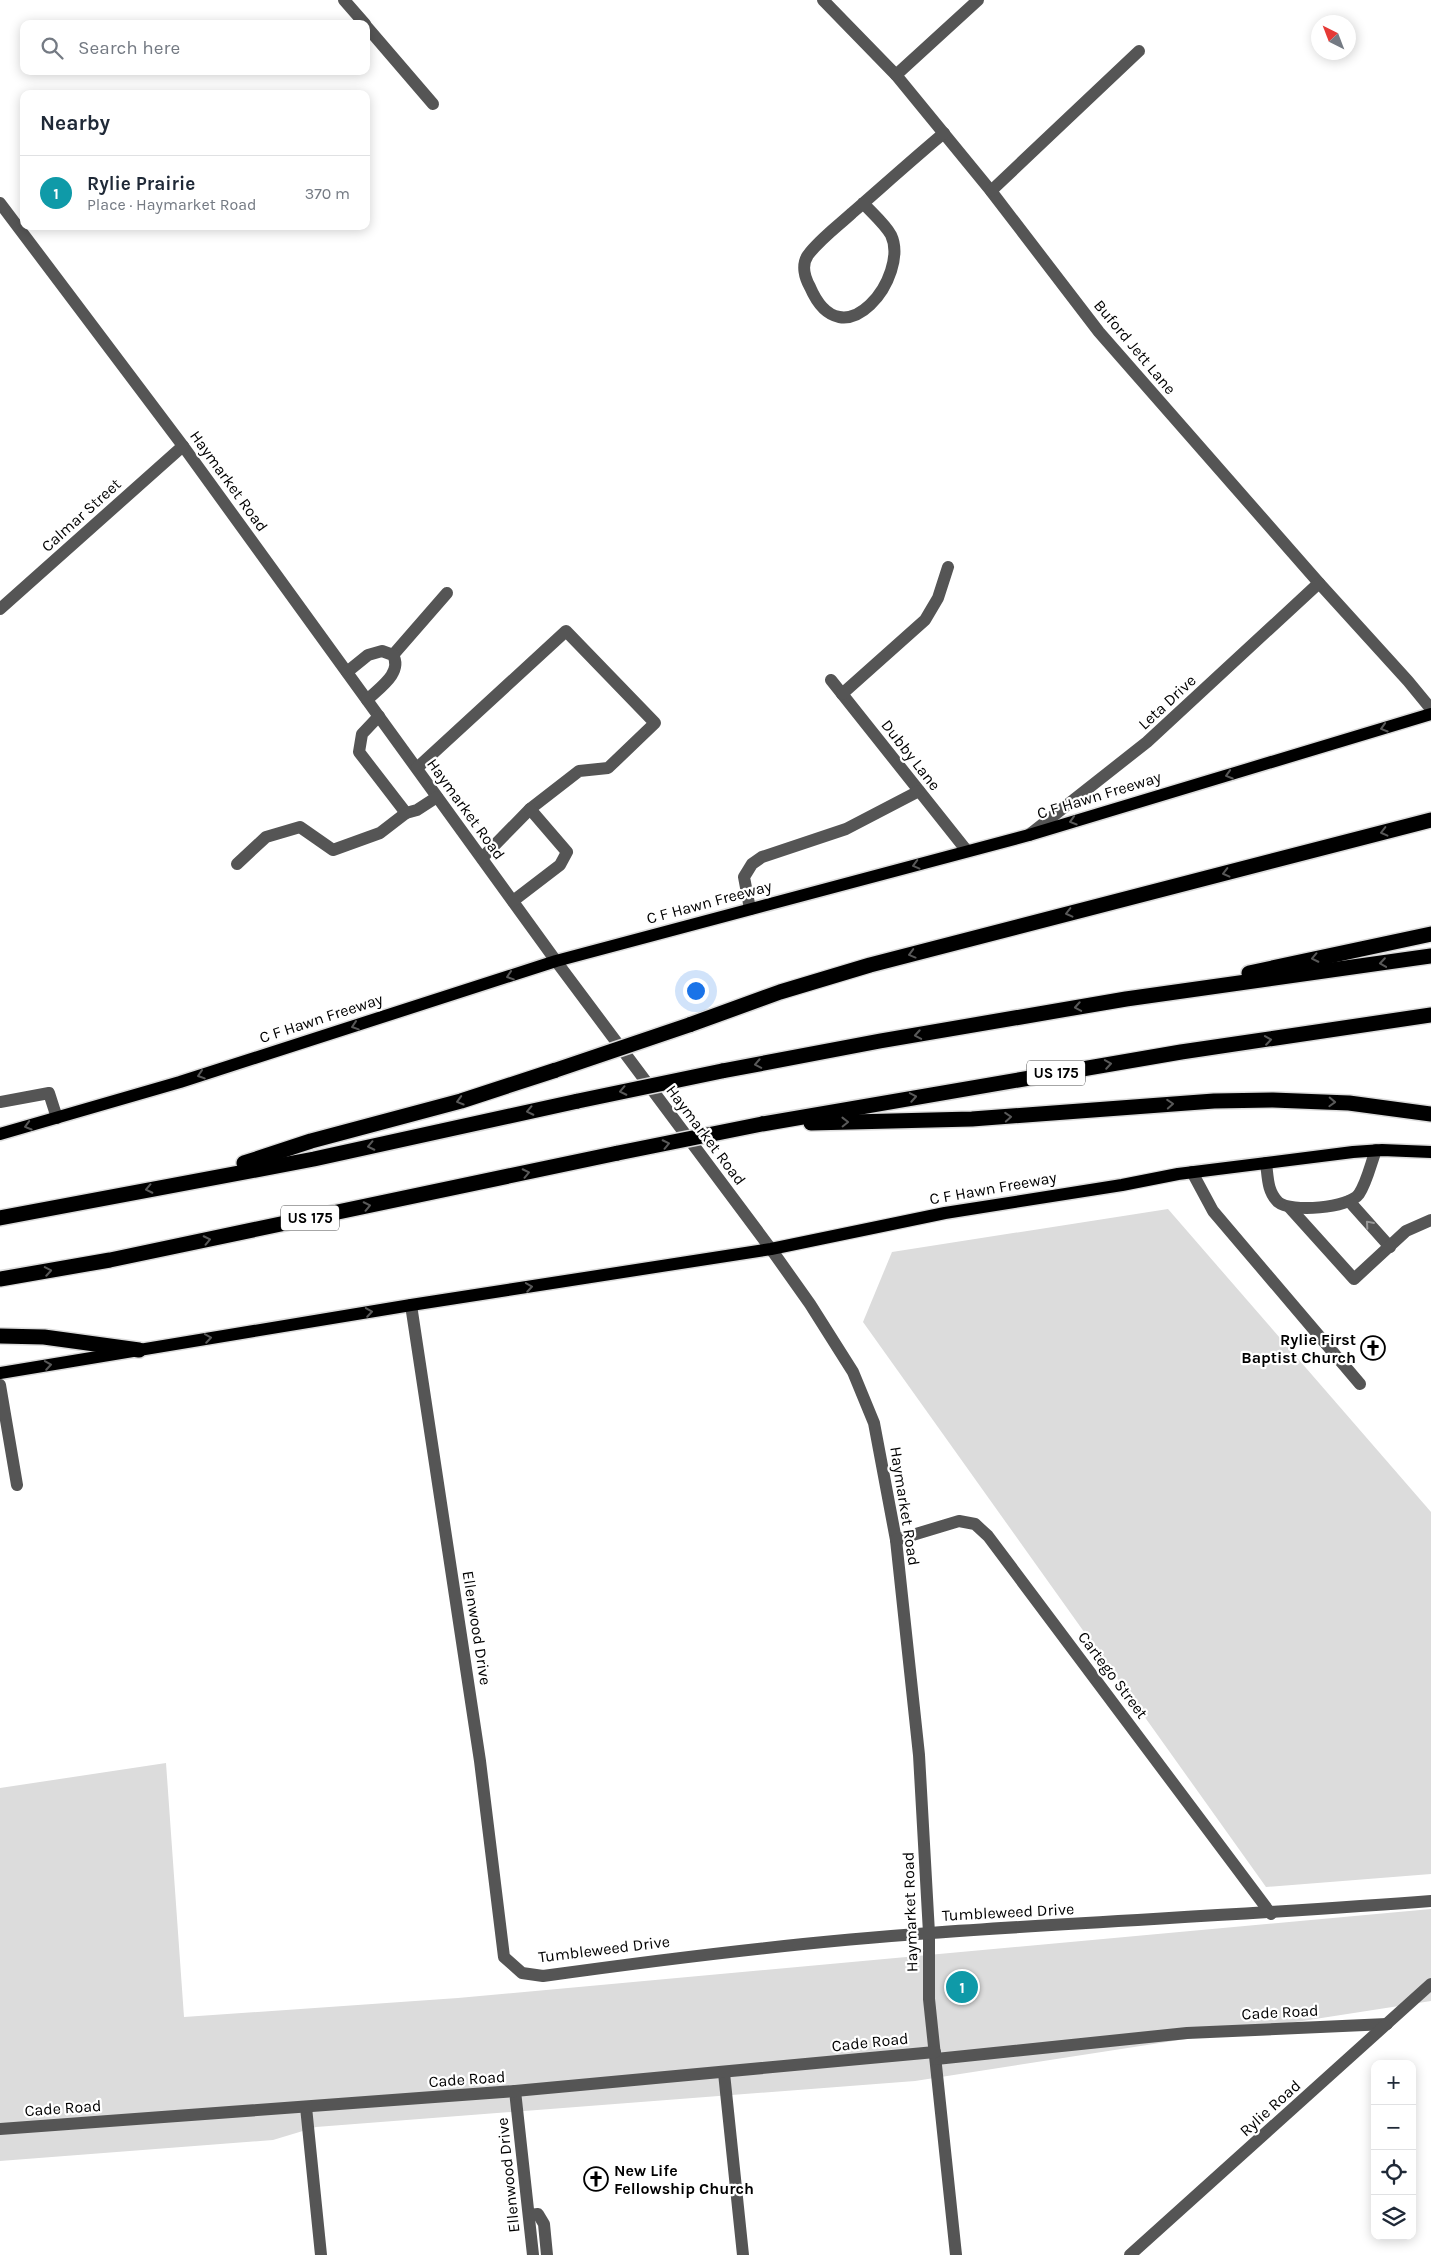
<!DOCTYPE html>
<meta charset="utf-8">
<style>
:root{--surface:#fff;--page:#f2f2f3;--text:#1f2937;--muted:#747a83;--line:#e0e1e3;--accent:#b45309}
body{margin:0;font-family:Karla,sans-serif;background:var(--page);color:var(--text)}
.controls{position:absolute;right:15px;bottom:15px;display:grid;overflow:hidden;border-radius:10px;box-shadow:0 2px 12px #0003}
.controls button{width:45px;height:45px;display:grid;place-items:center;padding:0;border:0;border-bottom:1px solid var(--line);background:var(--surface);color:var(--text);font:25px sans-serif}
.compass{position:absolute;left:1311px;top:15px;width:45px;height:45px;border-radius:50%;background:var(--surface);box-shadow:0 2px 12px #0003;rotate:318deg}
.you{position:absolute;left:695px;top:990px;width:18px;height:18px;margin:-12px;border:4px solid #fff;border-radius:50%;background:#1a73e8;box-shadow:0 0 0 8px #1a73e833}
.badge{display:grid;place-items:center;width:32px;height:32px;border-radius:50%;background:var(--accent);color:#fff;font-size:16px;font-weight:700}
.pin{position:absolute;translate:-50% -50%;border:2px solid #fff;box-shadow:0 1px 5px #0006}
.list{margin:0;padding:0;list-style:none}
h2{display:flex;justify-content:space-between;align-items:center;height:65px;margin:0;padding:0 20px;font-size:21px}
h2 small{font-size:16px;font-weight:400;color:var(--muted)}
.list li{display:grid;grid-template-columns:32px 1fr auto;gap:15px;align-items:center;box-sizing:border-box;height:75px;padding:0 20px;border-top:1px solid var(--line)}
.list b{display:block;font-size:19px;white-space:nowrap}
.list p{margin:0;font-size:16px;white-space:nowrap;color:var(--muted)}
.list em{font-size:16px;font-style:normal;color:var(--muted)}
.icon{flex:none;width:28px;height:28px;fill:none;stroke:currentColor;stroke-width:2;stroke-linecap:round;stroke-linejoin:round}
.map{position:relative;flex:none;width:1431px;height:2255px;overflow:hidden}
.search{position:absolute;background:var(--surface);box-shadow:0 2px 12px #0003;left:20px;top:20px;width:350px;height:55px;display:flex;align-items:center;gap:12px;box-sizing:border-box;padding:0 18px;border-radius:10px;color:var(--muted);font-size:19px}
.panel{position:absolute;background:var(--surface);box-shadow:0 2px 12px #0003;left:20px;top:90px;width:350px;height:140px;border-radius:10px}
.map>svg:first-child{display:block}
.green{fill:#dcdcdc}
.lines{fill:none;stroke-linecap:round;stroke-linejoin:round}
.major-casing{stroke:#dbdbdb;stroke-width:15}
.highway-casing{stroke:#dbdbdb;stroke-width:18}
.minor{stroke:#555;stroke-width:12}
.major{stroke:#000;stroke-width:12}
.highway{stroke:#000;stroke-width:15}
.highway-bridge-casing{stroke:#dbdbdb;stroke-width:18;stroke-linecap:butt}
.highway-bridge{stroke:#000;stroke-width:15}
.oneway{stroke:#595959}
.oneway2{stroke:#999}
.labels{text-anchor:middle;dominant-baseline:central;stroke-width:4.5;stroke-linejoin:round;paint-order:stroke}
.shield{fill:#fff;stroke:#4c4c4c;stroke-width:1}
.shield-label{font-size:15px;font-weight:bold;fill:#000}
.street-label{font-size:16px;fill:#000;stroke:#fff}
.poi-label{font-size:16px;font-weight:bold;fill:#000;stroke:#fff;text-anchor:end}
</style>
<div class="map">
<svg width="1431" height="2255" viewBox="0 0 1431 2255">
<rect width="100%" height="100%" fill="#fff"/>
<!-- green -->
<g class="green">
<polygon points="1168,1209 1431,1512 1431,1874 1266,1887 863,1322 892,1252"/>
<polygon points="166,1763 184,2017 458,1998 1431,1909 1431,2001 915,2081 316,2127 273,2140 0,2161 0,1788"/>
</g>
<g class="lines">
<!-- major casing -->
<g class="major-casing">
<g id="major">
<polyline points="0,1134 180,1082 556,961 1029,835 1431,714"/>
<polyline points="0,1373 411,1305 771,1249 945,1213 1122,1185 1178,1174 1353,1152 1382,1150 1431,1152"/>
</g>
</g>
<!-- highway casing -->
<g class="highway-casing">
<g id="highway">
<polyline points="1249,973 1431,934"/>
<polyline points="689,1025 780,992 870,965 1431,820"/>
<polyline points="722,1071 880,1041 1126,999 1431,956"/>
<polyline points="811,1123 972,1119 1214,1101 1273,1100 1349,1103 1431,1114"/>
<polyline points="762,1124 1181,1052 1431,1015"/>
<polyline points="244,1163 311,1141 461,1101 556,1070"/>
<polyline points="0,1218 314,1159 578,1101"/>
<polyline points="0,1279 110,1260 618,1153"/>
<polyline points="0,1336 44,1337 139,1350"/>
</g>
</g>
<!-- minor -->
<g class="minor">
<polyline points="344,0 365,24"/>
<polyline points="823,0 896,75 991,191 1099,332 1319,583 1408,681 1431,709"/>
<polyline points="366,26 433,104"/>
<polyline points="896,75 978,0"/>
<polyline points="991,191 1139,51"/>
<polyline points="0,203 183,446 556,961 771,1249 810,1304 853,1372 874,1423 896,1540 919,1755 929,1933 929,1999 956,2255"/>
<path d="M863 203C872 213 885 224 891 235 910 275 843 364 810 287 805 278 801 265 808 255 820 239 838 226 852 213 883 186 913 159 944 133"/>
<polyline points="0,609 183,446"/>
<polyline points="393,655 447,593"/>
<path d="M347 672 368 655 382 651 393 655C403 673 379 688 367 700"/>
<polyline points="831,680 967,851"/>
<polyline points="842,694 925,620 938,598 948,567"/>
<polyline points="379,716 362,734 359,752 406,813 417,810 437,797"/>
<polyline points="417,768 566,631 655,723 608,768 579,771 530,809 482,858"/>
<polyline points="1029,835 1147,742 1319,583"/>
<polyline points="237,864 266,837 300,827 333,850 380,833 406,813"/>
<polyline points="513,901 560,865 567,852 530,809"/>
<polyline points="750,909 744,877 752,864 762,857 846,829 919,791"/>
<polyline points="0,1102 49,1093 57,1118"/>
<path d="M1266 1163C1268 1177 1267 1191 1278 1202 1291 1213 1349 1208 1359 1194 1367 1182 1371 1163 1376 1150"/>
<polyline points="1192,1172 1213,1211 1360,1384"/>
<polyline points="1349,1201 1390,1247"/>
<polyline points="1290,1208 1354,1279 1406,1231 1431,1220"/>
<path d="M411 1305 480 1761 504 1957 522 1973 543 1976C672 1958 801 1942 930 1933 1097 1921 1264 1914 1431 1901"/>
<polyline points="0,1385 17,1485"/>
<polyline points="896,1540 959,1521 975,1524 988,1536 1271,1914"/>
<polyline points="936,2059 1187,2033 1387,2024"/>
<polyline points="724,2073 743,2255"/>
<polyline points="515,2091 533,2255"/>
<polyline points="306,2107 321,2255"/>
<polyline points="0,2129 515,2091 935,2052"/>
<polyline points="529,2215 538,2214 544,2224 547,2255"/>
<polyline points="1130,2255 1431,1984"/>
</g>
<!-- major -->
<use href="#major" class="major"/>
<!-- highway -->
<use href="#highway" class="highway"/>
<!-- highway-bridge casing -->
<g class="highway-bridge-casing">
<g id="highway-bridge">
<polyline points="556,1070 689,1025"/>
<polyline points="578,1101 722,1071"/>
<polyline points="618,1153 762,1124"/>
</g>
</g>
<!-- highway-bridge -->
<use href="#highway-bridge" class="highway-bridge"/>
</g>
<!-- one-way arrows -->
<defs><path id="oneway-chevron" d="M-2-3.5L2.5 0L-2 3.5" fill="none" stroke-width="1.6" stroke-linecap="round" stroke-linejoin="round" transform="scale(1.25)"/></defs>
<g class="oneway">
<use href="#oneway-chevron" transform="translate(1384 728) rotate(163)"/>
<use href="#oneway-chevron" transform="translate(1229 775) rotate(163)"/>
<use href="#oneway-chevron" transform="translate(1073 821) rotate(163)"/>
<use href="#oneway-chevron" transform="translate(1384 832) rotate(166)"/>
<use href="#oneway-chevron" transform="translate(916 865) rotate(165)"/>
<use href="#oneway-chevron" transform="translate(1226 873) rotate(166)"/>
<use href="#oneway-chevron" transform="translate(1069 913) rotate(166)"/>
<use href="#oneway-chevron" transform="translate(912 954) rotate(165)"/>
<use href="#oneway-chevron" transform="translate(1315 958) rotate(168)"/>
<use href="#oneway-chevron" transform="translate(1383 963) rotate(172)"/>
<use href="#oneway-chevron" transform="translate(510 976) rotate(162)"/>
<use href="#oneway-chevron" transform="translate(1078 1007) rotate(170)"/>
<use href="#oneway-chevron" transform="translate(355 1026) rotate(162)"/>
<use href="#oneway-chevron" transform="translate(918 1035) rotate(170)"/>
<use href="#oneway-chevron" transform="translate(1268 1040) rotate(-8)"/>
<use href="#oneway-chevron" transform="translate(758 1064) rotate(169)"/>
<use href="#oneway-chevron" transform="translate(1108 1064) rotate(-9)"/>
<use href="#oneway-chevron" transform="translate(201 1075) rotate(162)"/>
<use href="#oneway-chevron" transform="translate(623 1091) rotate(168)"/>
<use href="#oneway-chevron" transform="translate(913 1097) rotate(-10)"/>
<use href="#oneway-chevron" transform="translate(460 1101) rotate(164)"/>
<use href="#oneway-chevron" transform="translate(1332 1102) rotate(2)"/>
<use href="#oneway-chevron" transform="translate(1170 1104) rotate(-4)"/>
<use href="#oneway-chevron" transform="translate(530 1111) rotate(168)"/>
<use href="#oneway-chevron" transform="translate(1008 1117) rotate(-4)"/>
<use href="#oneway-chevron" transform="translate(845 1122) rotate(-1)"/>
<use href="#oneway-chevron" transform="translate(28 1126) rotate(164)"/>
<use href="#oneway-chevron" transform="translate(666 1144) rotate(-12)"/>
<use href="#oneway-chevron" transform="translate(371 1146) rotate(168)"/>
<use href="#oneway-chevron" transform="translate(526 1173) rotate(-12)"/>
<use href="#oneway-chevron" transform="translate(149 1189) rotate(168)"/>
<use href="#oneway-chevron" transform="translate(367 1206) rotate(-12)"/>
<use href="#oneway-chevron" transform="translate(207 1240) rotate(-12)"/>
<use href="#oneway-chevron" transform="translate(48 1271) rotate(-10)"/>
<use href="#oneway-chevron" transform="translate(529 1287) rotate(-9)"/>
<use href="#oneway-chevron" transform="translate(369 1312) rotate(-9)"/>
<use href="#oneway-chevron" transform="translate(208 1338) rotate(-9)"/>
<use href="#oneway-chevron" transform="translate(48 1365) rotate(-9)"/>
</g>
<use class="oneway2" href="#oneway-chevron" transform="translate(1369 1224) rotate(-131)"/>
<!-- icons -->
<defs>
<g id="church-ring" transform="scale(1.25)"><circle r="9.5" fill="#fff" stroke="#000" stroke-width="1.5"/><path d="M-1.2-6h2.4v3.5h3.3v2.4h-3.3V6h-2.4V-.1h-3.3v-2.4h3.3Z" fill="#000"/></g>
</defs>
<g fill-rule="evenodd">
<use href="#church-ring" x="1373" y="1348"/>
<use href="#church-ring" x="596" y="2179"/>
</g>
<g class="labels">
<!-- shield labels -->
<g class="shield">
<rect x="1027" y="1060.5" width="58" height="25" rx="4"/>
<rect x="281" y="1205.5" width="58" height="25" rx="4"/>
</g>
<g class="shield-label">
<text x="1056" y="1073">US 175</text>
<text x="310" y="1218">US 175</text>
</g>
<!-- street labels -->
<g class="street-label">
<text transform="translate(1135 347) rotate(50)">Buford Jett Lane</text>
<text transform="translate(229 481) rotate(54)">Haymarket Road</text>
<text transform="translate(81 515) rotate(-42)">Calmar Street</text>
<text transform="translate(1167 702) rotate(-43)">Leta Drive</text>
<text transform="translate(911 755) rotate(52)">Dubby Lane</text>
<text transform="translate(1099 795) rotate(-17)">C F Hawn Freeway</text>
<text transform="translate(466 809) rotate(54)">Haymarket Road</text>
<text transform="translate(709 902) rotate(-15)">C F Hawn Freeway</text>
<text transform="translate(321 1018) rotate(-18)">C F Hawn Freeway</text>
<text transform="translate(706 1135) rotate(53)">Haymarket Road</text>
<text transform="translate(993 1188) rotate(-10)">C F Hawn Freeway</text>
<text transform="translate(905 1506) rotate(81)">Haymarket Road</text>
<text transform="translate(477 1628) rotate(81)">Ellenwood Drive</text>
<text transform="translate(1113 1675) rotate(53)">Cartego Street</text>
<text transform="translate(910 1912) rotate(-92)">Haymarket Road</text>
<text transform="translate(1008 1912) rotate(-3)">Tumbleweed Drive</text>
<text transform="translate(604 1949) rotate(-7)">Tumbleweed Drive</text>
<text transform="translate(1280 2012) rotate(-3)">Cade Road</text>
<text transform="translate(870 2042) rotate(-6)">Cade Road</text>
<text transform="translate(467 2079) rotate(-4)">Cade Road</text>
<text transform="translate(63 2108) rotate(-4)">Cade Road</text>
<text transform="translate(1270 2108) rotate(-42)">Rylie Road</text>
<text transform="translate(508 2175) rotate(-96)">Ellenwood Drive</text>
</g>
<!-- poi labels -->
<g class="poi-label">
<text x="1356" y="1339">Rylie First<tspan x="1356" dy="18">Baptist Church</tspan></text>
<text x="614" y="2170" text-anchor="start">New Life<tspan x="614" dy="18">Fellowship Church</tspan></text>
</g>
</g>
</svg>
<div class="controls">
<button>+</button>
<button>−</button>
<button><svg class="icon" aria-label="locate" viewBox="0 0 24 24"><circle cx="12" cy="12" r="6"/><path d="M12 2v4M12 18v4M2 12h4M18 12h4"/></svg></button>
<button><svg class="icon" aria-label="layers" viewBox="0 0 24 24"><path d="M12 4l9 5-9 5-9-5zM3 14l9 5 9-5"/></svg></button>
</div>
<svg class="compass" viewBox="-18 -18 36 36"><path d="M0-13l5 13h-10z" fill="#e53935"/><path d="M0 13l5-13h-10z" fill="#747a83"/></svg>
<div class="you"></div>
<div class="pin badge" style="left:962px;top:1987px;background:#0f9aa8">1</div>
<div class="search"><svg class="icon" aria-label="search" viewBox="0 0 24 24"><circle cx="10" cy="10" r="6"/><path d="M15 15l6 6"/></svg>Search here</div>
<section class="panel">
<h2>Nearby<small></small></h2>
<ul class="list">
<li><span class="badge" style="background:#0f9aa8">1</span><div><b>Rylie Prairie</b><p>Place · Haymarket Road</p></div><em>370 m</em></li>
</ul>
</section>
</div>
